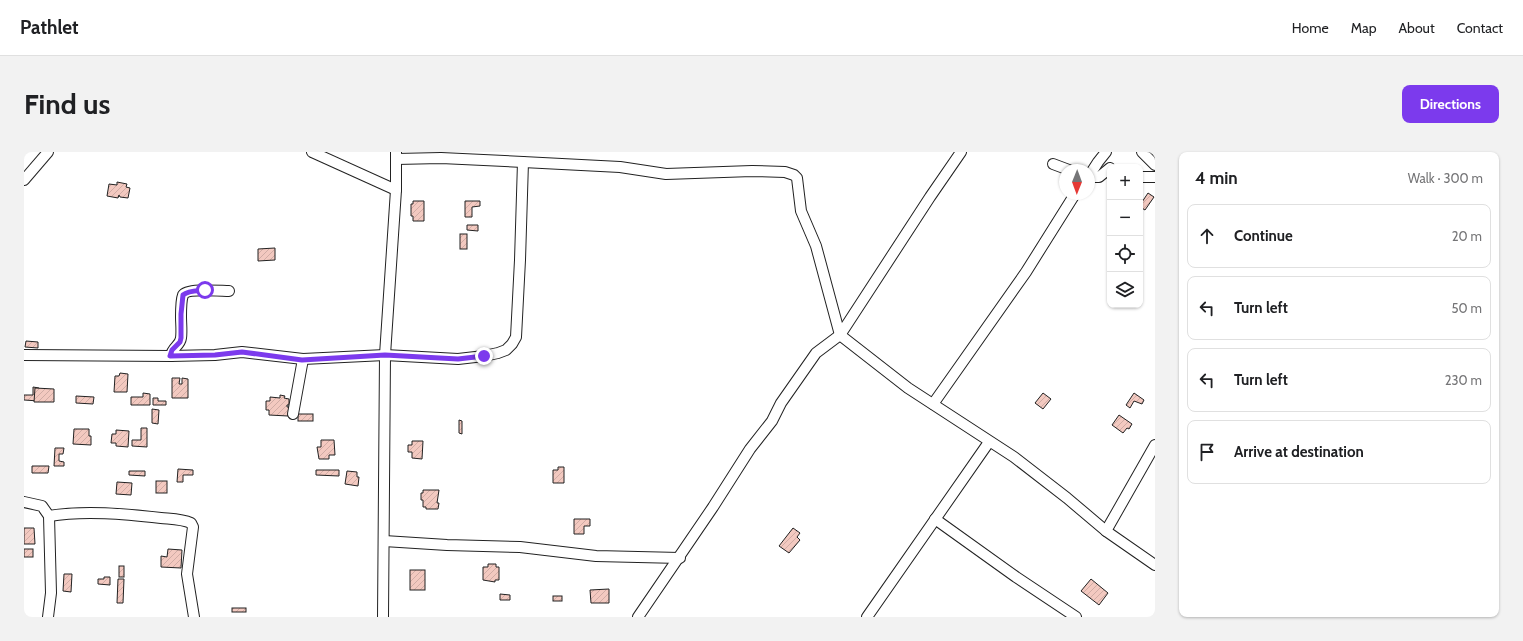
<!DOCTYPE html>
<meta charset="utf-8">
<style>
:root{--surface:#fff;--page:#f2f2f2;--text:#202124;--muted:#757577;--line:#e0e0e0;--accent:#7c3aed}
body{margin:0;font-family:Cabin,sans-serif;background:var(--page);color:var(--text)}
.controls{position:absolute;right:12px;top:12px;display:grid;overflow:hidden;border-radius:8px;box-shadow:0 1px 3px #0004}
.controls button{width:36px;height:36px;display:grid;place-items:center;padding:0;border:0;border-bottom:1px solid var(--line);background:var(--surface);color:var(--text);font:20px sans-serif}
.compass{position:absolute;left:1035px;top:12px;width:36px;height:36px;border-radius:50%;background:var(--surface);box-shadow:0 1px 3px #0004;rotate:181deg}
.stop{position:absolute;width:12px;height:12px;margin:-9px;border:3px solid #7c3aed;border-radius:50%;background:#fff}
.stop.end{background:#7c3aed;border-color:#fff;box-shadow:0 1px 4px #0008}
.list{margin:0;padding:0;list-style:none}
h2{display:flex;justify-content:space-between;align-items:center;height:52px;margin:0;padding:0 16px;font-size:17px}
h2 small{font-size:13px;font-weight:400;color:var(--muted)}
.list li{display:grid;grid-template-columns:26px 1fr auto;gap:12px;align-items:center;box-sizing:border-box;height:64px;margin:0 8px 8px;padding:0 8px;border:1px solid var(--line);border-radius:8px}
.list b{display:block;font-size:15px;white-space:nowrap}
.list em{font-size:13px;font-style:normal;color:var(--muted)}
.icon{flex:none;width:22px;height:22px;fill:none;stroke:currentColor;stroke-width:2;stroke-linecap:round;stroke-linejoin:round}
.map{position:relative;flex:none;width:1131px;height:465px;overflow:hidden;border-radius:8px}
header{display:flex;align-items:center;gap:24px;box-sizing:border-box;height:56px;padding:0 20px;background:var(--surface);border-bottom:1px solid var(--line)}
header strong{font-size:19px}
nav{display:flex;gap:22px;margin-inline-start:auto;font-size:14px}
.intro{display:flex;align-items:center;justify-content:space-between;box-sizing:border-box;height:96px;padding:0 24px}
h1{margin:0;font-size:28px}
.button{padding:10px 18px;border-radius:8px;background:var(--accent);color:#fff;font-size:14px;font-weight:700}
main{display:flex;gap:24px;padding:0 24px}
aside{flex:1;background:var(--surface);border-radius:8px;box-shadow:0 1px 3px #0004}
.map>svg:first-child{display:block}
.building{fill:url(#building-hatch);stroke:#222}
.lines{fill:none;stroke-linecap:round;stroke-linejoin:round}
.minor-casing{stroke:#222;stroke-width:12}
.minor{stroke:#fff;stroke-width:10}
.route{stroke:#7c3aed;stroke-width:5}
</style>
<header>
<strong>Pathlet</strong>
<nav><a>Home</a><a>Map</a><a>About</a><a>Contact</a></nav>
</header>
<div class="intro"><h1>Find us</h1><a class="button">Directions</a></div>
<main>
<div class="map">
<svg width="1131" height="465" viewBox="0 0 1131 465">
<defs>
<pattern id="building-hatch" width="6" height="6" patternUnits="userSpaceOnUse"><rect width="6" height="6" fill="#f3c9c0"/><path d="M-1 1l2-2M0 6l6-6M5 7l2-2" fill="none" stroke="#d0aca5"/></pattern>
</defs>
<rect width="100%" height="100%" fill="#fff"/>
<!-- building -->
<g class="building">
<polygon points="93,30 103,32 102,35 106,36 104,46 96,45 95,43 94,46 83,44 85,32 93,33"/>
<polygon points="1124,41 1130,45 1121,58 1116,55 1116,53"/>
<polygon points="389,49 400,49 400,69 389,69 389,64 387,64 387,52 389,52"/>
<polygon points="441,49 456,49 456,54 448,55 448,65 441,65"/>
<polygon points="443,73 454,73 454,79 443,78"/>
<rect x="436" y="82" width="7" height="15"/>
<polygon points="251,96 251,108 234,109 234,97"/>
<polygon points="2,189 14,190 14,196 1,195"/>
<polygon points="96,221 104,222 103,240 90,240 91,224 95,224"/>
<polygon points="148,226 156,226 155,232 158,232 158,226 164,227 164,246 148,246"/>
<polygon points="9,235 15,236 15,249 0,248 0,243 9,243"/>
<polygon points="11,236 30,237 30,250 10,250"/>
<polygon points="119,241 126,242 126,253 107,253 107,245 119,245"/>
<polygon points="1019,241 1027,247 1019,257 1011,251"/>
<polygon points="1110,241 1120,248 1118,252 1110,249 1106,256 1102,253"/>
<polygon points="256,243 261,244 260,246 265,247 265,253 263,253 263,255 265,255 264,264 245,263 245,258 242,258 242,249 246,249 246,245 256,246"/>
<polygon points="52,244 70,245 69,252 52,251"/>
<polygon points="129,246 134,246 134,249 142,249 142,253 129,253"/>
<polygon points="128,257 135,258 134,272 128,271"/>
<rect x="274" y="262" width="15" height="7"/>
<polygon points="1095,263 1108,272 1105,277 1103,276 1099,281 1088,273"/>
<polygon points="435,268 438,269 438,282 435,281"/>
<polygon points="117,276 123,276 123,295 108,294 108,288 117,288"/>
<polygon points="50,277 65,277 65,284 67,284 67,293 49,292"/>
<polygon points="92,278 105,279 104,295 92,294 92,291 87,291 88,282 92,282"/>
<polygon points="297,288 310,288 311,303 305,303 305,307 295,307 293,295 297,295"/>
<polygon points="388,289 399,289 398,307 388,306 388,300 384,300 384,293 388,293"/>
<polygon points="31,296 40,296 39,302 35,302 35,309 40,310 40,314 30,314"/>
<polygon points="8,314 25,314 24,321 8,321"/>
<polygon points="534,315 540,315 540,331 529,331 529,318 534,318"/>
<polygon points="154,317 169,318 169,323 159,323 159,330 153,330"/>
<polygon points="292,318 315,318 315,324 292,323"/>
<polygon points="105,319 121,319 121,324 105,323"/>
<polygon points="323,319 333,320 333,325 335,325 334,334 321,332"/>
<rect x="132" y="329" width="11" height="12"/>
<polygon points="93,330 108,331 107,343 92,342"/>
<polygon points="399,338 415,338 413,351 415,351 414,357 402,357 402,355 399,355 399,348 397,348 397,341 399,341"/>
<polygon points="550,367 566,367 566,374 560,374 560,382 550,382"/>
<polygon points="0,376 10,376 11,392 0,392"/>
<polygon points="769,376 776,381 773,385 776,388 765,401 755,394"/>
<rect x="0" y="397" width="9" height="8"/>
<polygon points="144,397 158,398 157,416 137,415 137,404 143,405"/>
<polygon points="464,412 472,412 472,415 475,415 475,428 471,428 471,430 459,428 459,415 464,415"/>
<rect x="95" y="414" width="5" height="11"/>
<rect x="386" y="418" width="15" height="20"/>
<polygon points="40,422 48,422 47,440 39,439"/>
<polygon points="80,425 86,425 86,433 74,432 74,427 80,427"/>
<polygon points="94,427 100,427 99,451 93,451"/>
<polygon points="1067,427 1084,441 1075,453 1057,439"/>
<polygon points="585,437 585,451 567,451 566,438"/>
<polygon points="476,442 486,443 486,448 476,448"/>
<rect x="529" y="444" width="9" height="5"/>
<rect x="208" y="456" width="14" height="4"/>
</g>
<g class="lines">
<!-- minor casing -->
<g class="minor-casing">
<g id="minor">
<polyline points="288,0 372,38"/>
<polyline points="1118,0 1131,13"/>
<polyline points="372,7 417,6 499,10 596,15 642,22 728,19 761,20 770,23 773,26 777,59 792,94 816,183 884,236 990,305 1043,346 1082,379 1131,413"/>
<polyline points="1029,12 1045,18"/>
<polyline points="1065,24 1074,10 1082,0"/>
<polyline points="1065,25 1075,25 1086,16"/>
<polyline points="1116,25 1131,25"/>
<polyline points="0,28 24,0"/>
<polyline points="0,203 147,204 191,203 218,200 279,207 361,203 434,207 460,204 474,201 482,198 488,192 492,185 496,108 499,10"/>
<path d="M147 204C148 195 156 194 157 186 158 179 157 171 157 165 157 159 157 148 159 143 163 136 197 139 205 139"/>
<polyline points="909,252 1002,120 1051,42"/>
<polyline points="269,262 279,207"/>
<polyline points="0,350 18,354 25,364 27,441 24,465"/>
<path d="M25 364C61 358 101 362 137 366 146 367 158 367 167 371L169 375 163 422 170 465"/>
<polyline points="911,367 992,425 1052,465"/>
<polyline points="1082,379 1131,293"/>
<polyline points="360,389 423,393 496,395 572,404 656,406"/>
<polyline points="359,465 361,203 372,38 372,0"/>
<polyline points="614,465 689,355 726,297 748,269 757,251 792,201 816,183 822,174 906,45 937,0"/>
<polyline points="843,465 965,290"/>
</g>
</g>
<!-- minor -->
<use href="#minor" class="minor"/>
</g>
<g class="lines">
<!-- route -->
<path class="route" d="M181 138C174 139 165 138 159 143L157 162V186L156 190 148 198 146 204 191 203 218 200 278 208 361 203 434 207 460 204"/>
</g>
</svg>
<div class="controls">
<button>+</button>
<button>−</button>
<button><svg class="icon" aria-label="locate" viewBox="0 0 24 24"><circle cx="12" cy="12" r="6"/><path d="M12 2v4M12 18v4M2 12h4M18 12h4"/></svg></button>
<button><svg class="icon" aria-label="layers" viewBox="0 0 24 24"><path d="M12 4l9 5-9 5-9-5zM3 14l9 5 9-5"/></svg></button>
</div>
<svg class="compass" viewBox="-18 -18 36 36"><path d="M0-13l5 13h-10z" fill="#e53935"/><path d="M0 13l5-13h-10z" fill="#757577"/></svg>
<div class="stop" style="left:181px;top:138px"></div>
<div class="stop end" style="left:460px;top:204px"></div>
</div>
<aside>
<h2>4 min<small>Walk · 300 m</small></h2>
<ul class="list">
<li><svg class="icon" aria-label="ahead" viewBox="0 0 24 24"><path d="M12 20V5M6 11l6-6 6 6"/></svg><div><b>Continue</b></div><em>20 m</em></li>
<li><svg class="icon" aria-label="left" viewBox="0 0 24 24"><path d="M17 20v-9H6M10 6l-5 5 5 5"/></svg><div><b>Turn left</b></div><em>50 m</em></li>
<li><svg class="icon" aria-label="left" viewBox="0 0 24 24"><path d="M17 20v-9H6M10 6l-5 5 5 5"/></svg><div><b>Turn left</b></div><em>230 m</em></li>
<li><svg class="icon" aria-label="arrive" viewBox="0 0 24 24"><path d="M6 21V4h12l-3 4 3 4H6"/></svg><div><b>Arrive at destination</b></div></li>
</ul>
</aside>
</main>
